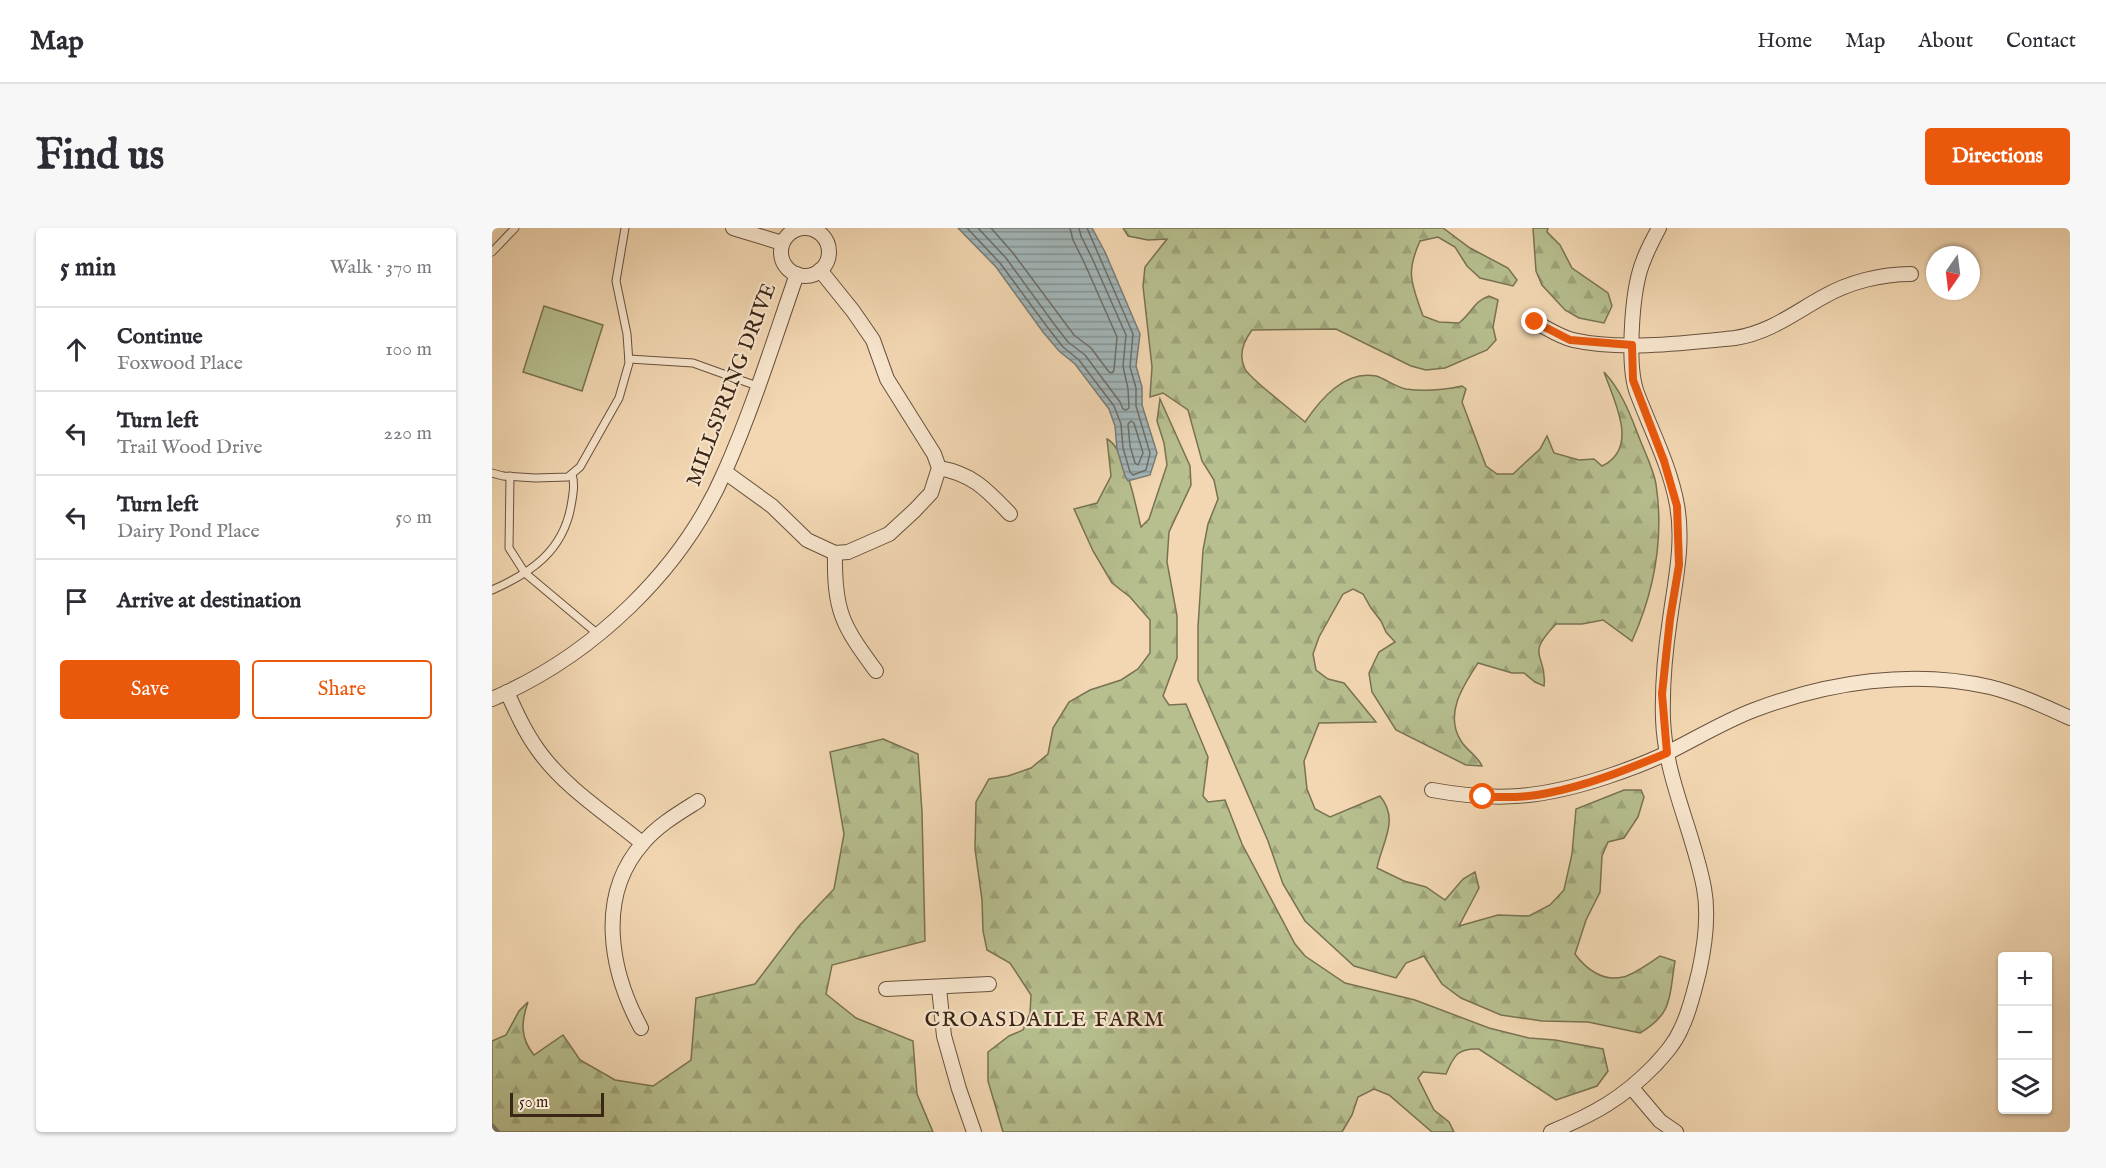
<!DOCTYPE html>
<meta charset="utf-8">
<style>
:root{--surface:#fff;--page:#f7f7f7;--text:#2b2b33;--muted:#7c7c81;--line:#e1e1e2;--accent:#ea580c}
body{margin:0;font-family:"IM FELL English",serif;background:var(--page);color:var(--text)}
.controls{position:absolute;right:18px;bottom:18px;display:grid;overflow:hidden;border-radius:6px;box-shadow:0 2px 4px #0004}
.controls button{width:54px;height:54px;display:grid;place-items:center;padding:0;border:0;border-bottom:2px solid var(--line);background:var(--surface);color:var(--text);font:30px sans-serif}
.compass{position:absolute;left:1434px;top:18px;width:54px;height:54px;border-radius:50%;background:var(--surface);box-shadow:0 2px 4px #0004;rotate:194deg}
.scale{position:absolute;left:18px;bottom:15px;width:94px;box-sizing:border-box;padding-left:6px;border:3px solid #3b2515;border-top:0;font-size:16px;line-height:21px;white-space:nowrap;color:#3b2515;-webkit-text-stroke:4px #f7e5cd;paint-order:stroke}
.stop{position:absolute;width:18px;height:18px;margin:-14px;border:4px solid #ea580c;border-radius:50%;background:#fff}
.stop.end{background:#ea580c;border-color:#fff;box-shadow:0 2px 6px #0008}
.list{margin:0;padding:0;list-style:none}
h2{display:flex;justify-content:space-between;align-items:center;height:78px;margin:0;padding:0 24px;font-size:26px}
h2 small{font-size:20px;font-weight:400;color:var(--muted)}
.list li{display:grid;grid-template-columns:39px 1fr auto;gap:18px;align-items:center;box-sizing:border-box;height:84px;padding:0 24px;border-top:2px solid var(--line)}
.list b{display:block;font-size:22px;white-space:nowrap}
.list p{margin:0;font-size:20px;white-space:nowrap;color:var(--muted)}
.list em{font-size:20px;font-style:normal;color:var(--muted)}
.actions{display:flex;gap:12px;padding:18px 24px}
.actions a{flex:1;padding:14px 0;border:2px solid var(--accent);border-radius:6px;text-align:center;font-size:21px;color:var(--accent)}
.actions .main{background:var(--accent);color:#fff}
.icon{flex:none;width:33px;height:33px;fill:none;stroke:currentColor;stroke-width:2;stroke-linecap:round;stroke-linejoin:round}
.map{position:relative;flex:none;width:1578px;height:904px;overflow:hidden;border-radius:6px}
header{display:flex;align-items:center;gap:36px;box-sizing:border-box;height:84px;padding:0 30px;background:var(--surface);border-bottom:2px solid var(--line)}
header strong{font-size:28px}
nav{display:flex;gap:33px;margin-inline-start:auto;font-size:21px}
.intro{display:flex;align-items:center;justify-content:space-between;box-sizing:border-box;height:144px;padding:0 36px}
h1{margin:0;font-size:42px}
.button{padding:15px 27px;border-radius:6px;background:var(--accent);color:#fff;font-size:21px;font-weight:700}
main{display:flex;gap:36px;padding:0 36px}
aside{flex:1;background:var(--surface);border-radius:6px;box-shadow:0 2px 4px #0004}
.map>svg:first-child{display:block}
.forest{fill:url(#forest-firs);stroke:#797252;stroke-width:1.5}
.green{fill:#b7bf8f;stroke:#797252;stroke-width:1.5}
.water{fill:url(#water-rules);stroke:#797c77;stroke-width:1.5}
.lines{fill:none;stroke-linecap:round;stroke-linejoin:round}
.shore{stroke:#6e6e67;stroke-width:1.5}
.stream{stroke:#797c77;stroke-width:4}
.service-casing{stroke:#69523c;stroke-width:9}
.minor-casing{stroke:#69523c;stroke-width:16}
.service{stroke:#f7e5cd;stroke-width:7}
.minor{stroke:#f7e5cd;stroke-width:14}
.route{stroke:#ea580c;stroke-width:8}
.labels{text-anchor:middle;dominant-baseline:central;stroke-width:4.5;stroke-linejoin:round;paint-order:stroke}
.street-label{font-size:21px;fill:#3b2515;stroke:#f7e5cd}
.neighbourhood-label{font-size:22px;letter-spacing:1.5px;fill:#3b2515;stroke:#f7e5cd}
</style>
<header>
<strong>Map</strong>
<nav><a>Home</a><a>Map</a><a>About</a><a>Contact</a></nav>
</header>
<div class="intro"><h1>Find us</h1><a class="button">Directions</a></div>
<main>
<aside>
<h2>5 min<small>Walk · 370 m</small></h2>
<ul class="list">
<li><svg class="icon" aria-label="ahead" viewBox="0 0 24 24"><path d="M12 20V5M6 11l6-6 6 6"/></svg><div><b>Continue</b><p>Foxwood Place</p></div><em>100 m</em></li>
<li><svg class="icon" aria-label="left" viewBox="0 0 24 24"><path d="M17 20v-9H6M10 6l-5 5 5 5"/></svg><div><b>Turn left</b><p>Trail Wood Drive</p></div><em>220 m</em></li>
<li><svg class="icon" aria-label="left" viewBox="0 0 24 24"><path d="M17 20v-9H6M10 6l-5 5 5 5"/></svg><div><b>Turn left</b><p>Dairy Pond Place</p></div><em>50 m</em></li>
<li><svg class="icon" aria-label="arrive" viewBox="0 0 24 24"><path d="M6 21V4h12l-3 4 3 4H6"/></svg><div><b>Arrive at destination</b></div></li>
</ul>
<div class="actions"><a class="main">Save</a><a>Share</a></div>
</aside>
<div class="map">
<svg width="1578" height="904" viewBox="0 0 1578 904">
<defs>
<pattern id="forest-firs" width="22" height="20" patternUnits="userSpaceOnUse" patternTransform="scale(1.5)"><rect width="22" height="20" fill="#b7bf8f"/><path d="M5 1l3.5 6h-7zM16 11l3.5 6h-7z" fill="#9ea47a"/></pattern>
<pattern id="water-rules" width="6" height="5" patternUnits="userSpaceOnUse" patternTransform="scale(1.5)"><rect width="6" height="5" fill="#a2b6b9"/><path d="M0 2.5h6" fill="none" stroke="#859495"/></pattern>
</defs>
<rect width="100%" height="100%" fill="#f2d7b2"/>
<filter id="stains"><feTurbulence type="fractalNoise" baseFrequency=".00333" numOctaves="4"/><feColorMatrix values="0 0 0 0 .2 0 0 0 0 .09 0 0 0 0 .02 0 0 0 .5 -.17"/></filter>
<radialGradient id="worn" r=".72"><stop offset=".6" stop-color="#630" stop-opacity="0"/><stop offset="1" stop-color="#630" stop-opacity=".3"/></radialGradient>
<!-- forest -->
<g class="forest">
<path d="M631 0H951L978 20 1016 40 1025 52 1021 58 988 50 975 38 963 19 946 9 928 13C913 46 920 56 931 88L947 94 967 95C980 85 981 74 997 68L1006 72 1001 99 1004 112 995 122 953 140 934 142 919 138 844 101 760 102C751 114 746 127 753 141 757 150 803 185 813 194 828 172 852 142 884 148 894 151 903 159 914 161 933 164 951 162 970 158L974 161 970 174 994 238 1005 246H1021L1048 221 1055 208 1062 225 1087 232 1102 231 1110 238C1148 220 1122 173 1112 144 1128 161 1137 183 1145 204 1151 221 1161 239 1164 256 1172 310 1162 364 1140 413L1111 392 1090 396H1064C1031 430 1056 425 1052 458L1043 454 1032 445H1020L986 435C971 458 952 486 969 513 975 523 985 527 990 538L974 537 904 502 880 464 877 445 887 424 903 414 894 404 889 393 879 380 871 366 861 361 851 366 827 409 821 426 824 442 836 451 852 455 884 494 827 495 812 533 815 561 823 581 838 589 888 568C908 592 890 614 885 640L912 653 934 659 953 672 971 651 983 644 987 660 967 698 1006 687 1037 688 1058 677 1072 662 1080 626 1084 581 1132 562H1149L1152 569 1146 589 1132 610 1116 614 1110 628 1108 664 1094 692 1083 726C1094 741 1111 754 1131 749 1141 747 1159 734 1168 728L1183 733C1177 768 1182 785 1148 805L1096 794 1050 793 1009 787 969 770 950 756 932 728 914 735 904 750 862 738 813 693 791 656 776 613 706 452V399L711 322 716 296 726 271 722 252 710 233 696 182 671 165 658 169 660 139 651 58 653 39 675 11 656 12 636 8Z"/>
<polygon points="1041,0 1056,0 1055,4 1068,17 1080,40 1116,65 1120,78 1112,95 1087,90 1073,82 1050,57 1044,43"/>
<path d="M668 171 698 238 699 257 677 304 675 334 685 388V430L671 468 677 477 694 476 716 529 711 568 716 574 733 572 750 616 803 716 813 728 853 755 923 772 997 800 1037 810 1063 812 1111 821 1116 843 1105 858 1064 872 987 821C966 820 962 827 954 846L931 844 926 850 942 882 957 894 962 904H940L897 867 882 861 866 869 860 887 850 904H511L496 853V824L517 808 531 802 538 785 539 767 518 735 495 722 491 703 490 672 483 621 484 574 497 551 516 548 539 540 556 526 561 500 577 474 598 462 629 452 646 441 658 425V392L638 369 620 355 601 323 582 281 605 275 619 248 615 211C633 219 644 280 649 299L657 291 675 237 672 215 665 193Z"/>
<path d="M391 511 426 526 430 584 433 713 340 737 334 766 364 790 421 813 425 866 441 904H0V813L14 807 27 783 36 774C29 794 28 810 42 827L71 807 88 832 123 852 161 858 199 832 204 770 263 756 307 698 342 661 352 606 338 524Z"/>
</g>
<!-- green -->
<polygon class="green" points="52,78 111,97 90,163 31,144"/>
<!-- water -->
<polygon class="water" points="466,0 600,0 613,24 648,106 644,138 650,159 650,177 665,225 658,247 636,253 633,248 625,221 623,198 617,181 583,136 567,123 551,104 504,39"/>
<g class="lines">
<!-- shore -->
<g class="shore">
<polyline points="475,0 508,35 556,100 571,119 587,132 622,178 629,196 631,220 638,244 641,247 654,242 658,225 644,178 644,160 638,139 641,106 595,0"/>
<polyline points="486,0 514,30 562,96 576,114 593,127 628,174 631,181 634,182 637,180 636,161 631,138 634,107 600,30 589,8 587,0"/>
<polyline points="499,0 521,25 582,107 599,120 617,144 620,145 622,142 625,109 592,34 581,12 578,0"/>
<polygon points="639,193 642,195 651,225 646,237 643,235 638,218 636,196"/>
</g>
<!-- stream -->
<polyline class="stream" points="0,897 6,904"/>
<!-- service casing -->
<g class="service-casing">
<g id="service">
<polyline points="0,24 23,0"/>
<polyline points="137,131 201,135 265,158"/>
<polyline points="0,245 11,248 43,250 76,249 88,239 127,170 137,135 135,106 124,53 133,0"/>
<polyline points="18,248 17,320 33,345 107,407"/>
<path d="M0 362C39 345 71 323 79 278 81 267 83 256 80 246"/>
</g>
</g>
<!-- minor casing -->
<g class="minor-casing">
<g id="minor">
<polyline points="241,0 290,15"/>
<circle cx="313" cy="24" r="24"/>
<path d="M1043 94C1055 100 1068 109 1081 112 1129 123 1194 115 1243 110 1277 105 1302 85 1331 69 1357 54 1389 46 1419 46"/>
<path d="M447 240C481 246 495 262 518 286"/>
<polyline points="233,244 280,278 315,312 343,325 356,324 397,306 423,282 439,265 447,240 442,226 395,151 381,112 361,83 328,42"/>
<path d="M343 325C342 383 350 397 384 443"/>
<path d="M15 464C24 484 33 504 46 522 73 560 115 586 150 615"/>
<path d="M0 471C100 428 190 343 233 243 261 180 282 112 305 46"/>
<path d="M940 562C1006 574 1050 570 1114 549 1135 542 1157 534 1177 524 1205 510 1233 493 1262 482 1336 454 1420 441 1498 459 1526 466 1552 478 1578 490"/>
<polyline points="447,760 452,808 467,861 482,904"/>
<polyline points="394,761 497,756"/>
<path d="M149 800C118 743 104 668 151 615 166 597 187 585 206 573"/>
<polyline points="1140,860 1168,893 1184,904"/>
<path d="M1059 904C1102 886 1130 871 1163 837 1173 826 1183 815 1189 801 1198 783 1202 763 1207 744 1213 717 1217 687 1212 660 1201 602 1173 550 1171 491 1170 457 1173 424 1178 391 1183 354 1192 315 1185 277 1178 238 1159 202 1145 165 1135 139 1140 73 1147 46 1151 30 1159 15 1167 0"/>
</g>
</g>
<!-- service -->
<use href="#service" class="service"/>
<!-- minor -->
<use href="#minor" class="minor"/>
</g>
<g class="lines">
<!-- route -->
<path class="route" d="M991 569C1012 569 1034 570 1056 565 1097 557 1136 541 1175 525L1170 466 1178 391 1187 337 1185 278 1172 233 1141 152 1140 117 1078 112 1043 94"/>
</g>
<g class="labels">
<!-- street labels -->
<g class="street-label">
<text transform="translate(240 157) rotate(-69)">MILLSPRING DRIVE</text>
</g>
<!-- neighbourhood labels -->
<g class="neighbourhood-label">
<text x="553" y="792">CROASDAILE FARM</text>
</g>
</g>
<rect width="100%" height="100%" filter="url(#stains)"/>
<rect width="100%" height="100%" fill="url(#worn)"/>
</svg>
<div class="controls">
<button>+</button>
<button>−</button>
<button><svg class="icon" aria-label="layers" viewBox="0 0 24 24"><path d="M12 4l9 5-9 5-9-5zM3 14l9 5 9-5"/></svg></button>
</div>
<svg class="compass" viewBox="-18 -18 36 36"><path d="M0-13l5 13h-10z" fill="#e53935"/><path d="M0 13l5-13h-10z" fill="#7c7c81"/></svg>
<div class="scale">50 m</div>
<div class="stop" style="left:991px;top:569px"></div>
<div class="stop end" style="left:1043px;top:94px"></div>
</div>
</main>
